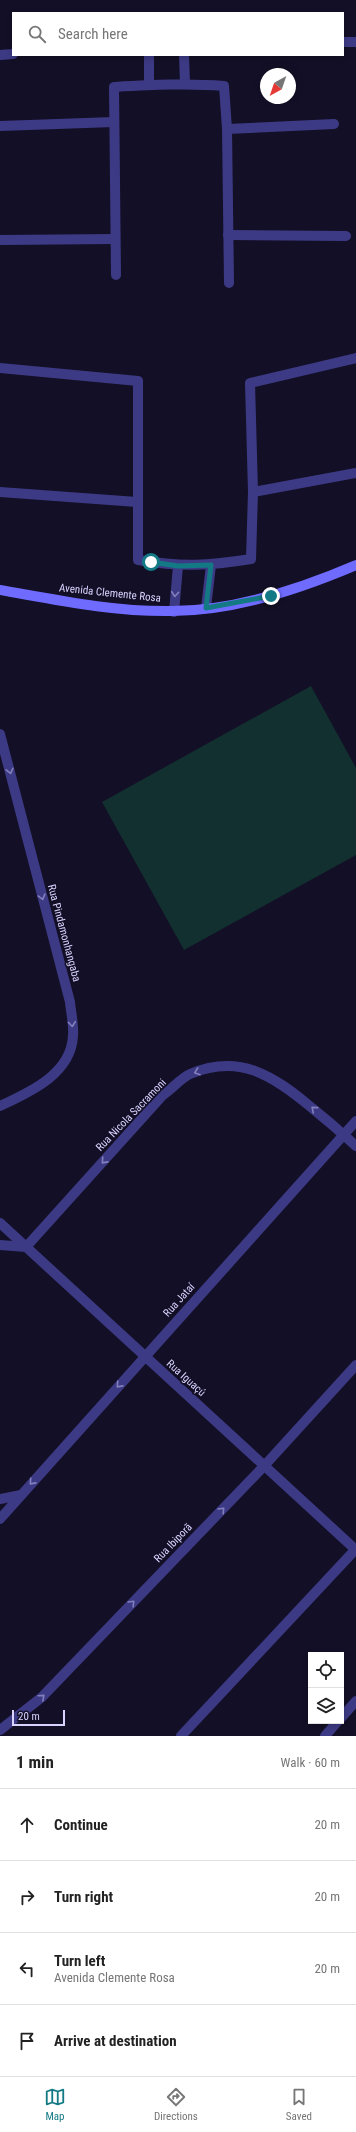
<!DOCTYPE html>
<meta charset="utf-8">
<style>
:root{--surface:#fff;--page:#f6f6f6;--text:#222;--muted:#767676;--line:#e0e0e0;--accent:#137a85}
body{margin:0;font-family:"Roboto Condensed",sans-serif;background:var(--page);color:var(--text)}
.controls{position:absolute;right:12px;bottom:12px;display:grid;overflow:hidden;border-radius:0px;box-shadow:0 2px 6px #0003}
.controls button{width:36px;height:36px;display:grid;place-items:center;padding:0;border:0;border-bottom:1px solid var(--line);background:var(--surface);color:var(--text);font:20px sans-serif}
.compass{position:absolute;left:260px;top:68px;width:36px;height:36px;border-radius:50%;background:var(--surface);box-shadow:0 2px 6px #0003;rotate:220deg}
.scale{position:absolute;left:12px;bottom:10px;width:53px;box-sizing:border-box;padding-left:4px;border:2px solid #d9d4ff;border-top:0;font-size:11px;line-height:14px;white-space:nowrap;color:#d9d4ff;-webkit-text-stroke:3px #130f26;paint-order:stroke}
.stop{position:absolute;width:12px;height:12px;margin:-9px;border:3px solid #137a85;border-radius:50%;background:#fff}
.stop.end{background:#137a85;border-color:#fff;box-shadow:0 1px 4px #0008}
.list{margin:0;padding:0;list-style:none}
h2{display:flex;justify-content:space-between;align-items:center;height:52px;margin:0;padding:0 16px;font-size:17px}
h2 small{font-size:13px;font-weight:400;color:var(--muted)}
.list li{display:grid;grid-template-columns:26px 1fr auto;gap:12px;align-items:center;box-sizing:border-box;height:72px;padding:0 16px;border-top:1px solid var(--line)}
.list b{display:block;font-size:15px;white-space:nowrap}
.list p{margin:0;font-size:13px;white-space:nowrap;color:var(--muted)}
.list em{font-size:13px;font-style:normal;color:var(--muted)}
.icon{flex:none;width:22px;height:22px;fill:none;stroke:currentColor;stroke-width:2;stroke-linecap:round;stroke-linejoin:round}
.map{position:relative;flex:none;width:356px;height:1736px;overflow:hidden}
.search{position:absolute;background:var(--surface);box-shadow:0 2px 6px #0003;left:12px;right:12px;top:12px;height:44px;display:flex;align-items:center;gap:10px;box-sizing:border-box;padding:0 14px;border-radius:0px;color:var(--muted);font-size:15px}
.sheet{height:340px;background:var(--surface)}
nav{display:flex;justify-content:space-around;align-items:center;box-sizing:border-box;height:56px;border-top:1px solid var(--line);background:var(--surface);font-size:11px;color:var(--muted)}
nav a{display:grid;justify-items:center;gap:2px}
nav .on{color:var(--accent)}
.map>svg:first-child{display:block}
.green{fill:#12302f}
.lines{fill:none;stroke-linecap:round;stroke-linejoin:round}
.minor{stroke:#3d3a85;stroke-width:10}
.tertiary{stroke:#3d3a85;stroke-width:10}
.secondary{stroke:#6f6bff;stroke-width:10}
.oneway{stroke:#837fbc}
.route{stroke:#137a85;stroke-width:5}
.labels{text-anchor:middle;dominant-baseline:central;stroke-width:3.5;stroke-linejoin:round;paint-order:stroke}
.street-label{font-size:11px;fill:#d9d4ff;stroke:#130f26}
</style>
<div class="map">
<svg width="356" height="1736" viewBox="0 0 356 1736">
<rect width="100%" height="100%" fill="#130f26"/>
<!-- green -->
<polygon class="green" points="311,686 356,768 356,855 184,950 102,802"/>
<g class="lines">
<!-- minor -->
<g class="minor">
<polyline points="343,42 356,42"/>
<polyline points="0,55 13,54"/>
<polyline points="184,55 185,83"/>
<polyline points="149,84 149,55"/>
<polyline points="0,126 114,122"/>
<polyline points="227,129 334,124"/>
<polyline points="228,235 346,236"/>
<polyline points="0,240 115,239"/>
<path d="M116 275 114 87C151 85 187 83 224 86L227 129 229 283"/>
<path d="M0 368 138 381V560C181 567 208 566 251 559L253 492 250 383 356 358"/>
<polyline points="0,492 137,502"/>
<polyline points="253,492 356,473"/>
<polyline points="206,608 211,565"/>
<polyline points="174,612 178,566"/>
<path d="M26 1247 163 1095C172 1089 181 1078 190 1074 240 1053 274 1076 312 1108 327 1120 342 1133 356 1146"/>
<polyline points="0,1499 21,1495"/>
<polyline points="0,1519 356,1121"/>
<polyline points="341,1718 356,1701"/>
<polyline points="0,1730 42,1697 265,1465 356,1365"/>
<polyline points="181,1736 355,1550"/>
<polyline points="325,1736 338,1721"/>
</g>
<!-- tertiary -->
<g class="tertiary">
<path d="M0 734 70 1002C71 1013 74 1025 73 1036 71 1074 30 1092 0 1106"/>
<polyline points="0,1223 356,1550"/>
<polyline points="0,1245 26,1247"/>
</g>
<!-- secondary -->
<path class="secondary" d="M0 590C57 600 114 612 172 611 233 611 300 589 356 565"/>
</g>
<!-- one-way arrows -->
<defs><path id="oneway-chevron" d="M-2-3.5L2.5 0L-2 3.5" fill="none" stroke-width="1.6" stroke-linecap="round" stroke-linejoin="round"/></defs>
<g class="oneway">
<use href="#oneway-chevron" transform="translate(175 594) rotate(95)"/>
<use href="#oneway-chevron" transform="translate(10 771) rotate(76)"/>
<use href="#oneway-chevron" transform="translate(42 897) rotate(75)"/>
<use href="#oneway-chevron" transform="translate(72 1024) rotate(85)"/>
<use href="#oneway-chevron" transform="translate(197 1072) rotate(161)"/>
<use href="#oneway-chevron" transform="translate(314 1109) rotate(-140)"/>
<use href="#oneway-chevron" transform="translate(104 1161) rotate(132)"/>
<use href="#oneway-chevron" transform="translate(119 1385) rotate(132)"/>
<use href="#oneway-chevron" transform="translate(32 1482) rotate(132)"/>
<use href="#oneway-chevron" transform="translate(222 1510) rotate(-46)"/>
<use href="#oneway-chevron" transform="translate(132 1603) rotate(-46)"/>
<use href="#oneway-chevron" transform="translate(42 1697) rotate(-42)"/>
</g>
<g class="lines">
<!-- route -->
<polyline class="route" points="151,562 178,566 211,565 206,608 271,596"/>
</g>
<g class="labels">
<!-- street labels -->
<g class="street-label">
<text transform="translate(110 593) rotate(6)">Avenida Clemente Rosa</text>
<text transform="translate(64 933) rotate(75)">Rua Pindamonhangaba</text>
<text transform="translate(131 1115) rotate(-46)">Rua Nicola Sacramoni</text>
<text transform="translate(179 1300) rotate(-48)">Rua Jataí</text>
<text transform="translate(186 1378) rotate(42)">Rua Iguaçú</text>
<text transform="translate(173 1543) rotate(-46)">Rua Ibiporã</text>
</g>
</g>
</svg>
<div class="controls">
<button><svg class="icon" aria-label="locate" viewBox="0 0 24 24"><circle cx="12" cy="12" r="6"/><path d="M12 2v4M12 18v4M2 12h4M18 12h4"/></svg></button>
<button><svg class="icon" aria-label="layers" viewBox="0 0 24 24"><path d="M12 4l9 5-9 5-9-5zM3 14l9 5 9-5"/></svg></button>
</div>
<svg class="compass" viewBox="-18 -18 36 36"><path d="M0-13l5 13h-10z" fill="#e53935"/><path d="M0 13l5-13h-10z" fill="#767676"/></svg>
<div class="scale">20 m</div>
<div class="stop" style="left:151px;top:562px"></div>
<div class="stop end" style="left:271px;top:596px"></div>
<div class="search"><svg class="icon" aria-label="search" viewBox="0 0 24 24"><circle cx="10" cy="10" r="6"/><path d="M15 15l6 6"/></svg>Search here</div>
</div>
<section class="sheet">
<h2>1 min<small>Walk · 60 m</small></h2>
<ul class="list">
<li><svg class="icon" aria-label="ahead" viewBox="0 0 24 24"><path d="M12 20V5M6 11l6-6 6 6"/></svg><div><b>Continue</b></div><em>20 m</em></li>
<li><svg class="icon" aria-label="right" viewBox="0 0 24 24"><path d="M7 20v-9h11M14 6l5 5-5 5"/></svg><div><b>Turn right</b></div><em>20 m</em></li>
<li><svg class="icon" aria-label="left" viewBox="0 0 24 24"><path d="M17 20v-9H6M10 6l-5 5 5 5"/></svg><div><b>Turn left</b><p>Avenida Clemente Rosa</p></div><em>20 m</em></li>
<li><svg class="icon" aria-label="arrive" viewBox="0 0 24 24"><path d="M6 21V4h12l-3 4 3 4H6"/></svg><div><b>Arrive at destination</b></div></li>
</ul>
</section>
<nav>
<a class="on"><svg class="icon" aria-label="map" viewBox="0 0 24 24"><path d="M3 6l6-2 6 2 6-2v14l-6 2-6-2-6 2zM9 4v14M15 6v14"/></svg>Map</a>
<a><svg class="icon" aria-label="directions" viewBox="0 0 24 24"><path d="M12 3l9 9-9 9-9-9zM9 14v-3h6M13 9l2 2-2 2"/></svg>Directions</a>
<a><svg class="icon" aria-label="saved" viewBox="0 0 24 24"><path d="M7 4h10v16l-5-4-5 4z"/></svg>Saved</a>
</nav>
